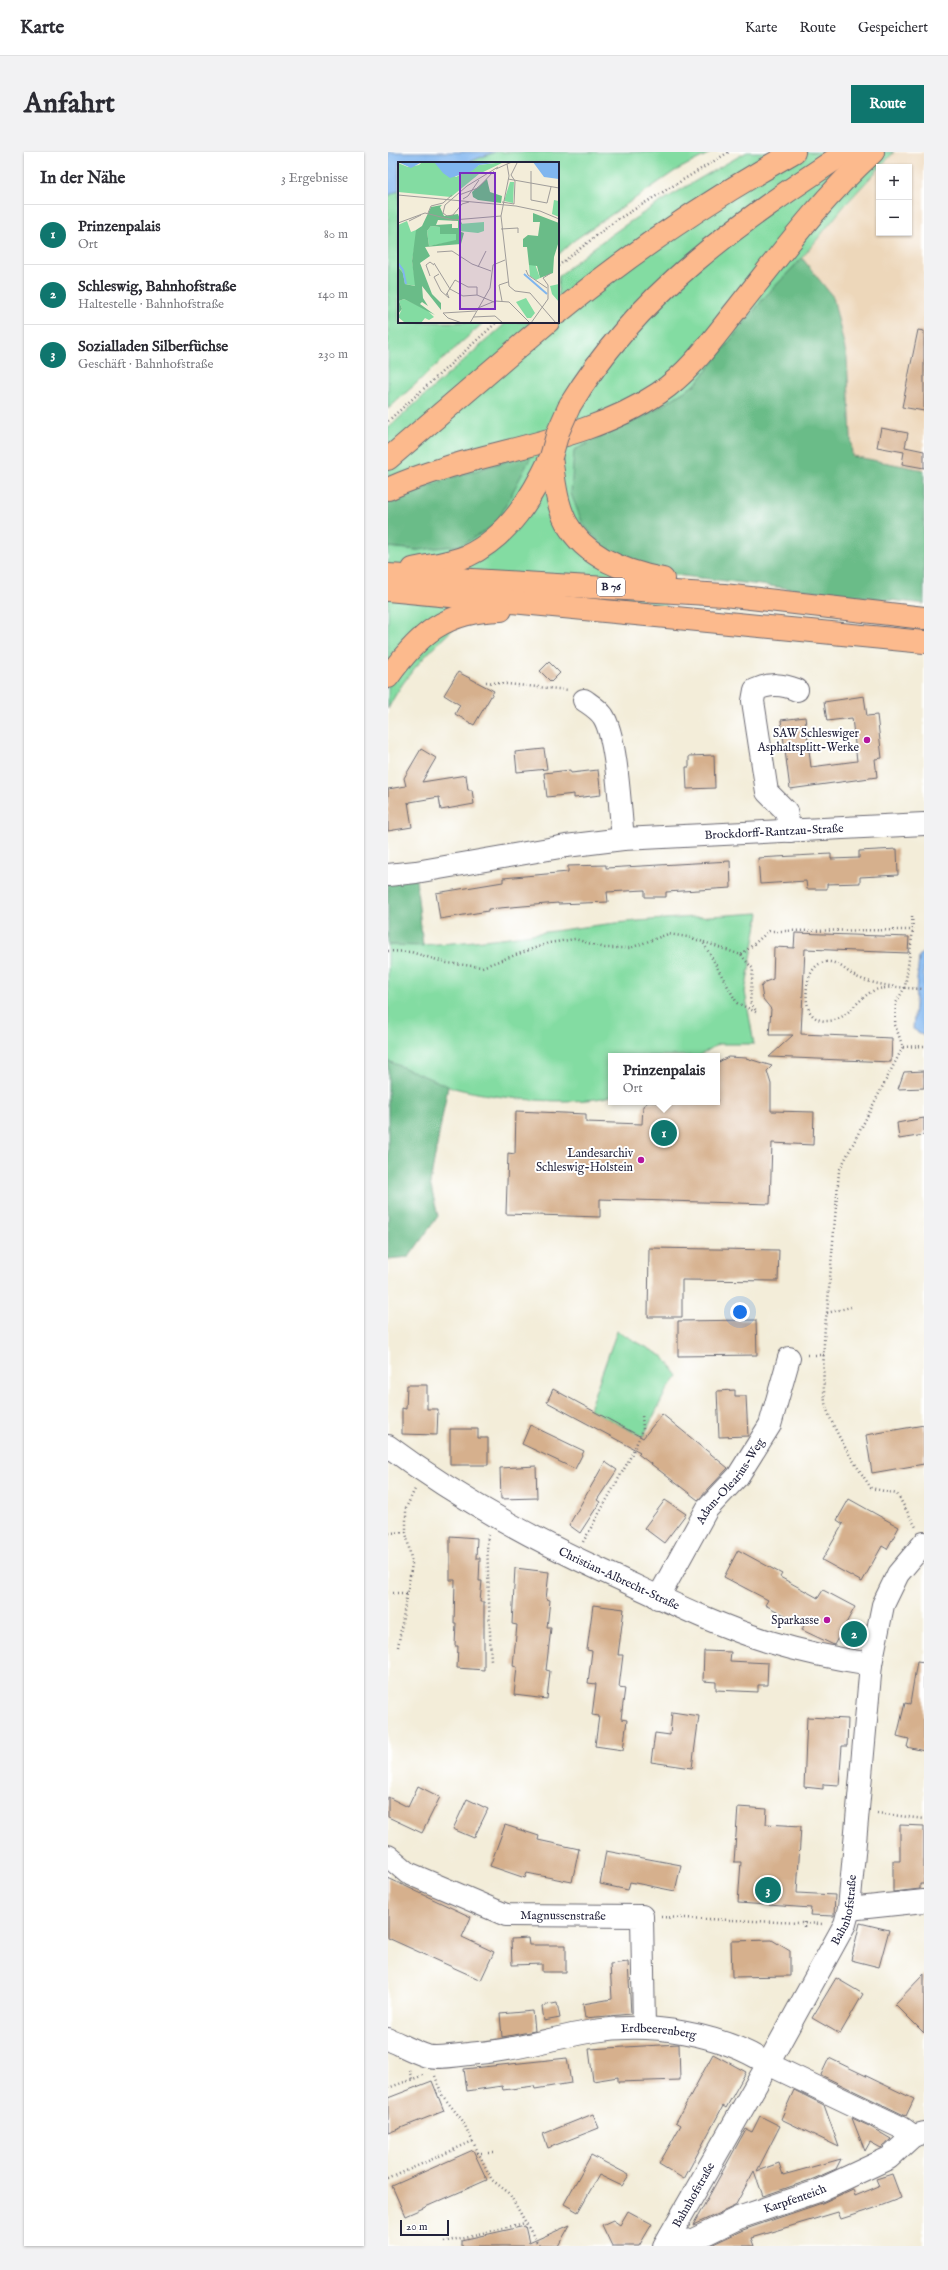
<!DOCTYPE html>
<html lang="de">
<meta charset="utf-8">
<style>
:root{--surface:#fff;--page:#f2f2f3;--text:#2b2b33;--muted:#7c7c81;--line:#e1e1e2;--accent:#0f766e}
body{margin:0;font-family:"IM FELL English",serif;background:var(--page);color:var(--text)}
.controls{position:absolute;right:12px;top:12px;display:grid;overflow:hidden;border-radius:0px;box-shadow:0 1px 3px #0004}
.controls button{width:36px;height:36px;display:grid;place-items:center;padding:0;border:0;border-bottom:1px solid var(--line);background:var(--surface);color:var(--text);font:20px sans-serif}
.scale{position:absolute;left:12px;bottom:10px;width:49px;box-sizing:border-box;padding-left:4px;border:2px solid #22223b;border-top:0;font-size:11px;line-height:14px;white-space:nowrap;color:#22223b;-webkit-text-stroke:3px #fff;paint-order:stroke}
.you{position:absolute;left:352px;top:1160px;width:14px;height:14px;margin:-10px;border:3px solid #fff;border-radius:50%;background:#1a73e8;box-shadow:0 0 0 6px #1a73e833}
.badge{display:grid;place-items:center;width:26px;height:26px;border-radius:50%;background:var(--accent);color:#fff;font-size:13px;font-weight:700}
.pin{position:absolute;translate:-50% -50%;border:2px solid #fff;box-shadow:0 1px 4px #0006}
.popup{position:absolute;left:220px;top:901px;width:112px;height:52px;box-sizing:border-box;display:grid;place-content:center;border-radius:0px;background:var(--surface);filter:drop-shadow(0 1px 3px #0005);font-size:13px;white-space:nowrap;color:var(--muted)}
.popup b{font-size:15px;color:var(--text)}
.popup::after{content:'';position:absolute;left:50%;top:100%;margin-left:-8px;border:8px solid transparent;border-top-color:var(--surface)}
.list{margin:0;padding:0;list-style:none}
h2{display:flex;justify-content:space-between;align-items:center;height:52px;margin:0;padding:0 16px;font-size:17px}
h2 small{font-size:13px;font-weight:400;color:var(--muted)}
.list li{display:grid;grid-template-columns:26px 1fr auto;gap:12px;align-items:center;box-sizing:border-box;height:60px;padding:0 16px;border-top:1px solid var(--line)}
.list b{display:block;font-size:15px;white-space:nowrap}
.list p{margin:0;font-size:13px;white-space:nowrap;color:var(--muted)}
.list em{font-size:13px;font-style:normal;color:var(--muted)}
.map{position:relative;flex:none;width:536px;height:2094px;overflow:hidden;border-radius:0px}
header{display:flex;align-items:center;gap:24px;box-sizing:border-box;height:56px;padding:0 20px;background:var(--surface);border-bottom:1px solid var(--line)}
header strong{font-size:19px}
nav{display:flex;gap:22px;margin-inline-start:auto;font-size:14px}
.intro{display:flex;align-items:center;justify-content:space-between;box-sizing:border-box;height:96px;padding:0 24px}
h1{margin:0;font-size:28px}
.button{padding:10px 18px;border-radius:0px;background:var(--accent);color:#fff;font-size:14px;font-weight:700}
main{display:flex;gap:24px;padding:0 24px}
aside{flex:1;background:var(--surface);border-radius:0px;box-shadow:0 1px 3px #0004}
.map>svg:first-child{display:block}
.built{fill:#edd7ba}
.green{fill:#83dca2;stroke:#527f6e}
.forest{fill:#6abc88;stroke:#466f62}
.water{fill:#80b6ef;stroke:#516c95}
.building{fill:#d6b08d}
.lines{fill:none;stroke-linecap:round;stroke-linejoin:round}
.minor-casing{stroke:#6b6972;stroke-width:24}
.highway-casing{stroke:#6b6972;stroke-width:24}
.path{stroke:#6b6972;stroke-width:2.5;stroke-dasharray:1 3;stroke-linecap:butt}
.minor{stroke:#fff;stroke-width:22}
.highway{stroke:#fcba8d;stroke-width:22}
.highway-bridge-casing{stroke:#6b6972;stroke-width:24;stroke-linecap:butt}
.highway-bridge{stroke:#fcba8d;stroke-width:22}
.poi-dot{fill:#b5179e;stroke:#fff;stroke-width:1.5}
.labels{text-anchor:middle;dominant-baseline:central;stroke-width:4;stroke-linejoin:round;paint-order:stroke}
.shield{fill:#fff;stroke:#646476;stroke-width:1}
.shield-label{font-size:11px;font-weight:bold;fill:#22223b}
.poi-label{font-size:12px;fill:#22223b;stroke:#fff;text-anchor:end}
.street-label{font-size:12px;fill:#22223b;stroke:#fff}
.inset-river{fill:none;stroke:#80b6ef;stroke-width:2}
.inset-road{fill:none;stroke:#9f9c9a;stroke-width:1}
.view{fill:#7b2cbf;fill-opacity:0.15;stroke:#7b2cbf;stroke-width:2}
.inset-edge{fill:none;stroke:#22223b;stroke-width:2}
</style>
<header>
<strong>Karte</strong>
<nav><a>Karte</a><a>Route</a><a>Gespeichert</a></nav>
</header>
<div class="intro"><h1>Anfahrt</h1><a class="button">Route</a></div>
<main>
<aside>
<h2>In der Nähe<small>3 Ergebnisse</small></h2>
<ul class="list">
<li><span class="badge">1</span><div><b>Prinzenpalais</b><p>Ort</p></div><em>80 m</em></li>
<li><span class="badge">2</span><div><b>Schleswig, Bahnhofstraße</b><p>Haltestelle · Bahnhofstraße</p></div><em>140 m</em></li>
<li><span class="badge">3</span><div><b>Sozialladen Silberfüchse</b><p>Geschäft · Bahnhofstraße</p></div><em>230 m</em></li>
</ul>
</aside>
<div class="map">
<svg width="536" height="2094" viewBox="0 0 536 2094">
<rect width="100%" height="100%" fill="#fff"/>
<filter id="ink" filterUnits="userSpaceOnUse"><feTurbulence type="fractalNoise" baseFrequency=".025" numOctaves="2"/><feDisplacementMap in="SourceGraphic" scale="8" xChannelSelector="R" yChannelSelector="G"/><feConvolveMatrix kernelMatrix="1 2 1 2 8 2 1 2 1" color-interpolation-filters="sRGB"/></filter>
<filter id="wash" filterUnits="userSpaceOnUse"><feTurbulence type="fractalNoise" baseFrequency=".012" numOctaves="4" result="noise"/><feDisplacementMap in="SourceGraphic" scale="16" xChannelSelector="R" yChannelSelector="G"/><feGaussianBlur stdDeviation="0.9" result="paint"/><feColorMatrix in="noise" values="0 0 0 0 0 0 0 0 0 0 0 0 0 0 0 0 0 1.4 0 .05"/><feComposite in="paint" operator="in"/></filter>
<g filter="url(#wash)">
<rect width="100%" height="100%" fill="#f3edd9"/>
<!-- built -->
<polygon class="built" points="506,0 536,0 536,318 463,304 459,206 445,145 414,106 457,53 491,17 491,81 521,81 521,15 493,15"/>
<!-- green -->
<g class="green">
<polygon points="107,0 324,0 287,19 185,89 170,103 170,11 78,11"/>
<path d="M359 0H506L457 53 414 106 376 146 308 232 259 263 278 422V455L104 441C68 476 22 510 0 557V395L30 398 57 328 0 350V276L119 170H170V125C226 75 294 36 359 0Z"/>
<polygon points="11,38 11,170 96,170 0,257 0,44"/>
<path d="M371 761 357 840 366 892H330L311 904H223V944C185 955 98 946 59 934 39 928 20 918 0 909V793C80 795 158 778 238 770 282 766 327 764 371 761Z"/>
<polygon points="229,1179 276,1205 290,1224 277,1241 255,1285 201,1257"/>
</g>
<!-- forest -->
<g class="forest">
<polygon points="414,106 445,145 459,206 464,304 536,318 536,452 278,422 223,403 195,372 183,342 186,298 259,263 308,232 376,146"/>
<polygon points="145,301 108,372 74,393 30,398 0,395 0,350 57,328"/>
<polygon points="27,718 35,794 0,793 0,722"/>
<polygon points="0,909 60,934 42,1031 50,1064 21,1105 0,1107"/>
</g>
<!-- water -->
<g class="water">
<polygon points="0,0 107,0 78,11 11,11 11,38 0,44"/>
<polygon points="536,799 536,883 535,883 525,877 531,804"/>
</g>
<g id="blocks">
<!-- building -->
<g class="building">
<polygon points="530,178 536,179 536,259 514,255"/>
<polygon points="493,276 520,281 517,295 536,299 536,316 514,312 516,300 489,295"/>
<polygon points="161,510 172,521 163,530 152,519"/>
<polygon points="70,520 106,539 86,573 67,562 72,553 56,543"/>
<polygon points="476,544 479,564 489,563 494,606 487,607 489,625 402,637 393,568 417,565 423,615 469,609 464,566 439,569 436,550"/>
<polygon points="33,597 48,606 34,630 78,623 80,638 84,638 86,652 53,658 51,645 22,650 21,652 20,650 24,675 0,679 0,637 18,634 16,626"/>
<polygon points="156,597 159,617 129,620 127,600"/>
<polygon points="326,603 327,636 299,637 298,615 301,615 301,604"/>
<polygon points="182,618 183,621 210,618 213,643 186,646 186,642 159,645 156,621"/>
<polygon points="509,697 510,723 472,725 472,731 439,732 439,737 419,737 418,729 372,732 370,706 443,702 443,707 471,706 471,699"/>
<polygon points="342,709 343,736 278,740 278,745 257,745 257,738 219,740 220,750 170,752 170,751 100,757 100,759 52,767 48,741 115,730 115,726 180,720 180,714 218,713 218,716"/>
<polygon points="407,781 521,785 520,801 417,797 413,882 504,886 503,910 381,905 405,883 381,883 383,857 375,847 373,835 377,830 385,827 386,795 406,796"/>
<polygon points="340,905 358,906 384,914 379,919 383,932 383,959 426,960 425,993 384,991 382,1052 212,1047 212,1065 118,1062 120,1001 127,1002 128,959 198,962 198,970 254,972 255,954 260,950 329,950 329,911"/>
<polygon points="536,919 536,936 510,937 516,920"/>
<polygon points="536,966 536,983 511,987 509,971"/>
<polygon points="261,1096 391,1098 390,1129 294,1128 294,1165 260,1165"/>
<polygon points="368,1168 369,1203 290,1204 290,1169"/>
<polygon points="19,1233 39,1233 39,1257 50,1257 49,1283 14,1282 14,1256 18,1257"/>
<polygon points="165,1237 255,1286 274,1262 340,1316 310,1348 250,1302 252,1300 159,1250"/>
<polygon points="347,1238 347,1244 358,1244 360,1284 331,1285 329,1239"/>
<polygon points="142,1273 196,1299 187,1317 134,1292"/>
<polygon points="536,1273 536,1312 484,1321 478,1283"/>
<polygon points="62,1277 90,1277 90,1286 100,1286 100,1313 62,1313"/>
<polygon points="217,1310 229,1318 209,1348 212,1350 192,1381 181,1373"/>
<polygon points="148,1314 149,1346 113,1347 112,1316"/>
<polygon points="461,1347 511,1375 499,1397 494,1394 474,1430 434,1408 455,1372 449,1368"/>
<polygon points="277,1348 298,1362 276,1391 256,1376"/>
<polygon points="62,1384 89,1386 88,1406 92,1406 91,1429 94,1429 92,1450 96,1450 96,1518 69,1516 70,1494 67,1494 68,1471 66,1471 67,1428 62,1428"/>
<polygon points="350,1398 394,1422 392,1425 430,1446 435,1438 467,1455 446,1493 414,1478 416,1473 377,1453 380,1448 336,1425"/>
<polygon points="127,1416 161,1420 158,1447 162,1448 159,1476 163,1476 158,1518 162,1519 159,1547 126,1543 129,1515 125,1514 129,1473 124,1472"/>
<polygon points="205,1453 236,1457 230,1503 235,1503 231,1535 237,1536 233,1567 239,1568 235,1598 207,1594 211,1564 204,1563 208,1532 200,1531 204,1499 199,1498"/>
<polygon points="316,1499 343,1500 342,1509 380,1511 379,1533 370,1533 370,1540 328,1538 328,1530 315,1529"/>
<polygon points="529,1509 536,1510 536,1599 519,1595 521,1587 509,1584 517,1551 522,1552"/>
<polygon points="284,1560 311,1564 304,1616 263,1610 267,1581 282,1583"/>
<polygon points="419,1565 460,1567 459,1594 454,1594 451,1633 435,1632 435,1637 416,1635"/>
<polygon points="30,1634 52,1645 34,1681 0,1665 0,1645 20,1655"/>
<polygon points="79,1647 100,1657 86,1686 65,1677"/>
<polygon points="350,1655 379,1657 378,1672 413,1674 409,1741 447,1743 446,1764 422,1763 423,1756 350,1751 353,1710 346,1710"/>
<polygon points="117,1673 151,1684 150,1688 191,1697 184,1730 139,1721 137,1726 102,1714"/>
<polygon points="512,1673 536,1674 536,1732 532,1732 532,1737 505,1740 505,1709 512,1709"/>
<polygon points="218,1699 293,1713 287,1739 242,1730 240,1738 212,1732"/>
<polygon points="0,1726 83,1765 74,1785 106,1800 93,1828 0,1786"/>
<polygon points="472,1771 501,1778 491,1815 463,1808"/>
<polygon points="140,1786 141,1793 178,1793 178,1820 154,1820 154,1812 124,1813 123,1787"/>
<polygon points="384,1788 402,1799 402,1824 344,1825 343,1789"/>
<polygon points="240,1810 243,1862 197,1866 195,1852 224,1847 222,1812"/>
<polygon points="536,1822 536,1881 507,1852"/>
<polygon points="448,1826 475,1842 452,1882 424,1866"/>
<polygon points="169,1851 172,1866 156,1869 154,1854"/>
<polygon points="145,1859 147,1879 114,1885 112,1862"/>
<polygon points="291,1892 292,1928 230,1930 230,1925 205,1929 201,1897"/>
<polygon points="325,1902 358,1920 338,1956 335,1954 296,2027 271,2012 293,1973 288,1970"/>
<polygon points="179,1906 183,1931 147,1937 146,1934 115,1938 114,1934 79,1939 76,1917"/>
<polygon points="441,1906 526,1947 518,1964 433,1923"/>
<polygon points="44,1929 56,1959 0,1981 0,1946"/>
<polygon points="406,1938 436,1953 451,1995 393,1967"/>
<polygon points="205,1962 211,1976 160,1996 155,1982"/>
<polygon points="372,1964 392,1974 369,2019 391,2011 395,2023 453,2007 448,2017 425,2027 375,2044 366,2019 347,2054 305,2073 358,1977 364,1980"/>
<polygon points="464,1966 481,1974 503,1987 493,1996 482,1990 477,1999"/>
<polygon points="85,1998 99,2028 17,2064 4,2034"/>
<polygon points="203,2003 241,2023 234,2034 211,2023 190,2060 176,2052"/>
<polygon points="504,2022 513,2046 487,2056 453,2067 450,2060 363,2086 366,2094 321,2094 355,2078 434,2051 465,2037 467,2044 491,2034 488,2027"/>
<polygon points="240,2059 264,2072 251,2094 224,2094 214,2073 225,2068 232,2073"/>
<polygon points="182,2073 170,2094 74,2094 74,2088 137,2074 141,2091"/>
</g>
</g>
</g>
<g filter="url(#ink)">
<use href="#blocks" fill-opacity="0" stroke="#6b6972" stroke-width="1"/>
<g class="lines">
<!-- minor casing -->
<g class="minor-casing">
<g id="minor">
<path d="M196 548C203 553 210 557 215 564 229 585 232 659 235 687"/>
<path d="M402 679 398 659 379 640 365 549 367 538C382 531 394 532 409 538"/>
<path id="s1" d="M0 723 28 720 178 694 235 687 536 672"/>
<path id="s2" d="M0 1294C67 1344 139 1384 215 1419 270 1444 324 1472 382 1490 415 1500 449 1507 483 1512"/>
<path id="s3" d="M270 1446 319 1357 350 1324 382 1273 401 1206"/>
<path id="s4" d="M0 1704 20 1721 118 1763 254 1764 256 1875"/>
<polyline points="461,1757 536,1749"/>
<path id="s5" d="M0 1887C12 1892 26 1900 39 1904 50 1907 77 1902 90 1901 131 1898 166 1885 206 1879 262 1870 332 1881 380 1912L514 1976 525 1984"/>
<path id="s6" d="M282 2084 296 2089 305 2088 350 2066 430 2039 501 2006 525 1984 536 1981"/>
<path id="s7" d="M276 2094 380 1912 457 1772 461 1757 483 1512 495 1453 510 1422 536 1391"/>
</g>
</g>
<!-- highway casing -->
<g class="highway-casing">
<g id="highway">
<path d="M170 161C244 100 323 47 406 0"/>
<path d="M182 253C251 139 350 72 458 0"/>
<path d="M163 305C166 325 168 351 178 370 197 406 238 420 275 427"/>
<polyline points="0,307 160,170"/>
<path d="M0 337C87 297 191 295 271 241 303 219 324 188 348 158 391 104 433 47 485 0"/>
<path d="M25 417C42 413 63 411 79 404 121 384 144 345 163 305"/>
<polyline points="0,423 336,443 536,466"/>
<polyline points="0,438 536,490"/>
<path d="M0 525C31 482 57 459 113 458"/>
</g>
</g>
<!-- path -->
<g class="path">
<polyline points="170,114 227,69 341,0"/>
<polyline points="0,269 109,170"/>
<polyline points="98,530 181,538"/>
<path d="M524 764 525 778 517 835 508 851 507 873 515 895 451 1019 439 1161C435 1175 434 1242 438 1255 448 1284 466 1310 483 1336L509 1342 528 1375"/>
<polyline points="316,790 353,803 381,779 525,778"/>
<polyline points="0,799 23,800 59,811 94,815 161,791 187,787 217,796 242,796 280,782 300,785 315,790 349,851 370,861"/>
<polyline points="353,803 365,817 362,850 369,860"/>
<path d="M505 835C500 836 493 836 487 838 474 843 460 864 449 867 440 871 427 869 422 860 414 844 419 807 442 810 453 811 460 822 471 826 491 834 514 836 536 837"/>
<polyline points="515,895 536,894"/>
<polyline points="439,1161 463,1155"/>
<polyline points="419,1203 436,1203"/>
<polyline points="1,1381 18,1380"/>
<polyline points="101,1383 99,1389 103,1510"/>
<polyline points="195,1390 240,1310 255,1278 254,1263"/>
<polyline points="5,1441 19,1441"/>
<polyline points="10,1495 24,1412 18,1380 18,1356 28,1335"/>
<polyline points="489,1661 536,1667"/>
<polyline points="273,1765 436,1772"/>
<polyline points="416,1770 416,1778"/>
<polyline points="21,1918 24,1927"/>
<polyline points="47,1924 54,1943 74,1968 104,2028 121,2041 151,2094"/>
<polyline points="0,1936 36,1923"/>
<polyline points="89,2001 108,2001"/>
<polyline points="0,2027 85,1989"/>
<polyline points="56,2090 137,2071"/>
</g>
<!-- minor -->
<use href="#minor" class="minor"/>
<!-- highway -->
<use href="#highway" class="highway"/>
<!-- highway-bridge casing -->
<g class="highway-bridge-casing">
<polyline id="highway-bridge" points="163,305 170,280 182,253"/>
</g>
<!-- highway-bridge -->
<use href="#highway-bridge" class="highway-bridge"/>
</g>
</g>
<!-- markers -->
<g class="poi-dot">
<circle cx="479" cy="588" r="4"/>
<circle cx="253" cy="1008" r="4"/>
<circle cx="439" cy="1468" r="4"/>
</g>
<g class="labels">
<!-- shield labels -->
<rect class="shield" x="209" y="426" width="28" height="18" rx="3"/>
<g class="shield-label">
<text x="223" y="435">B 76</text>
</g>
<!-- poi labels -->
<g class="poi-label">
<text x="471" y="581">SAW Schleswiger<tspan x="471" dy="14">Asphaltsplitt-Werke</tspan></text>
<text x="245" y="1001">Landesarchiv<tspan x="245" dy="14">Schleswig-Holstein</tspan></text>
<text x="431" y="1468">Sparkasse</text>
</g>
<!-- street labels -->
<g class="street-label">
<text stroke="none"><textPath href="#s1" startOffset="389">Brockdorff-Rantzau-Straße</textPath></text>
<text stroke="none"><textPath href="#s3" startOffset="138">Adam-Olearius-Weg</textPath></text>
<text stroke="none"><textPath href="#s2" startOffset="267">Christian-Albrecht-Straße</textPath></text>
<text stroke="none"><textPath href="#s7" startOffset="383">Bahnhofstraße</textPath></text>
<text stroke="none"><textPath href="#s4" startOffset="190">Magnussenstraße</textPath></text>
<text stroke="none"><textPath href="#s5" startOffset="277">Erdbeerenberg</textPath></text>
<text stroke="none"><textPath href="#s7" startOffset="59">Bahnhofstraße</textPath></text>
<text stroke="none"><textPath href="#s6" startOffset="134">Karpfenteich</textPath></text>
</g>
</g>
<!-- overview -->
<g transform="translate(10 10)">
<rect width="161" height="161" fill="#f3edd9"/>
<path d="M24 0H36L58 15 81 3 106 0 81 12 53 35 0 30V1L10 5 21 3ZM112 20H116L115 41 106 39ZM156 38 161 39V55L154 52ZM9 59 13 70 18 68 19 70 14 99 18 124 7 122 5 111 0 105V63ZM86 60V69L80 71 61 69V62ZM33 64 42 65V72H58V79L31 84 29 69ZM137 102 142 116 138 118 132 114 131 103ZM161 122V140L154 132 152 124ZM128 136 137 151 133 156H129L118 140ZM6 137 29 148 36 155 31 158 27 156 23 161 6 160 0 155 4 147 1 139Z" fill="#83dca2"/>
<path d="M89 17 92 30 104 34 103 41 80 38 75 35 74 30ZM44 43 42 45 46 54 60 52 64 62H61V69L66 71 63 82 27 85 32 94 22 101 34 132 43 141V148L24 124 25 136 30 144 24 140 22 142 37 153 6 137 1 139 4 147 0 152V105L5 111 7 122 17 124 14 99 18 68 24 64 33 45ZM40 58 60 59V66H54V62L38 63ZM33 64 42 65V72H58V78L31 84 29 69ZM135 51 161 61V79L156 95 155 111 142 116 139 104 131 103 129 85H125V77L130 73 140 74 142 60H135Z" fill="#6abc88" fill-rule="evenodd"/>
<path d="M0 0H24L13 6ZM36 0H103L81 3 74 9 52 16 45 11ZM135 0H161V17L146 15Z" fill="#80b6ef"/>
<path class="inset-river" d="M0 101 5 108 8 122M126 112 149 132"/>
<path class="inset-road" d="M114 0 109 2 111 14 103 54 111 124 117 129 132 131 158 161M98 7 109 2M133 9V38L149 41 153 25M110 17 161 26M117 19 113 13 119 1M0 33 118 44 142 49 161 57M61 33 80 26 96 9M65 37 70 34 81 18M71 40 64 42 55 53 49 54 45 51 47 43 69 24 100 5M104 40 116 42 117 19M30 51 33 44 45 41 54 33M11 59 23 53M0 61 27 51 55 58 103 54M103 67 120 66V71M39 90 54 89 74 102 93 109M36 101 52 127 65 134 79 133 96 140M80 105 88 89M128 108 130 113 149 126M41 112 36 115 43 129 51 136 49 131M32 114 28 103 32 100 36 103M48 133 57 118 70 125H79V133M104 139 101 123 110 120M80 146 97 139 111 140 132 161M75 155 97 154 105 161M64 161 50 156 45 151 78 149M72 161 92 126 95 103 107 98M133 161 150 137V123L145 116 153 111"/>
<path class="view" d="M62 11H97V147H62Z"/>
<rect width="161" height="161" class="inset-edge"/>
</g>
</svg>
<div class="controls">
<button>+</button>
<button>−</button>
</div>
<div class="scale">20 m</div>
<div class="you"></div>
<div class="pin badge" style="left:276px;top:981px">1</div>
<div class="popup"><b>Prinzenpalais</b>Ort</div>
<div class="pin badge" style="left:466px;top:1482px">2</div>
<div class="pin badge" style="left:380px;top:1738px">3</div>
</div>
</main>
